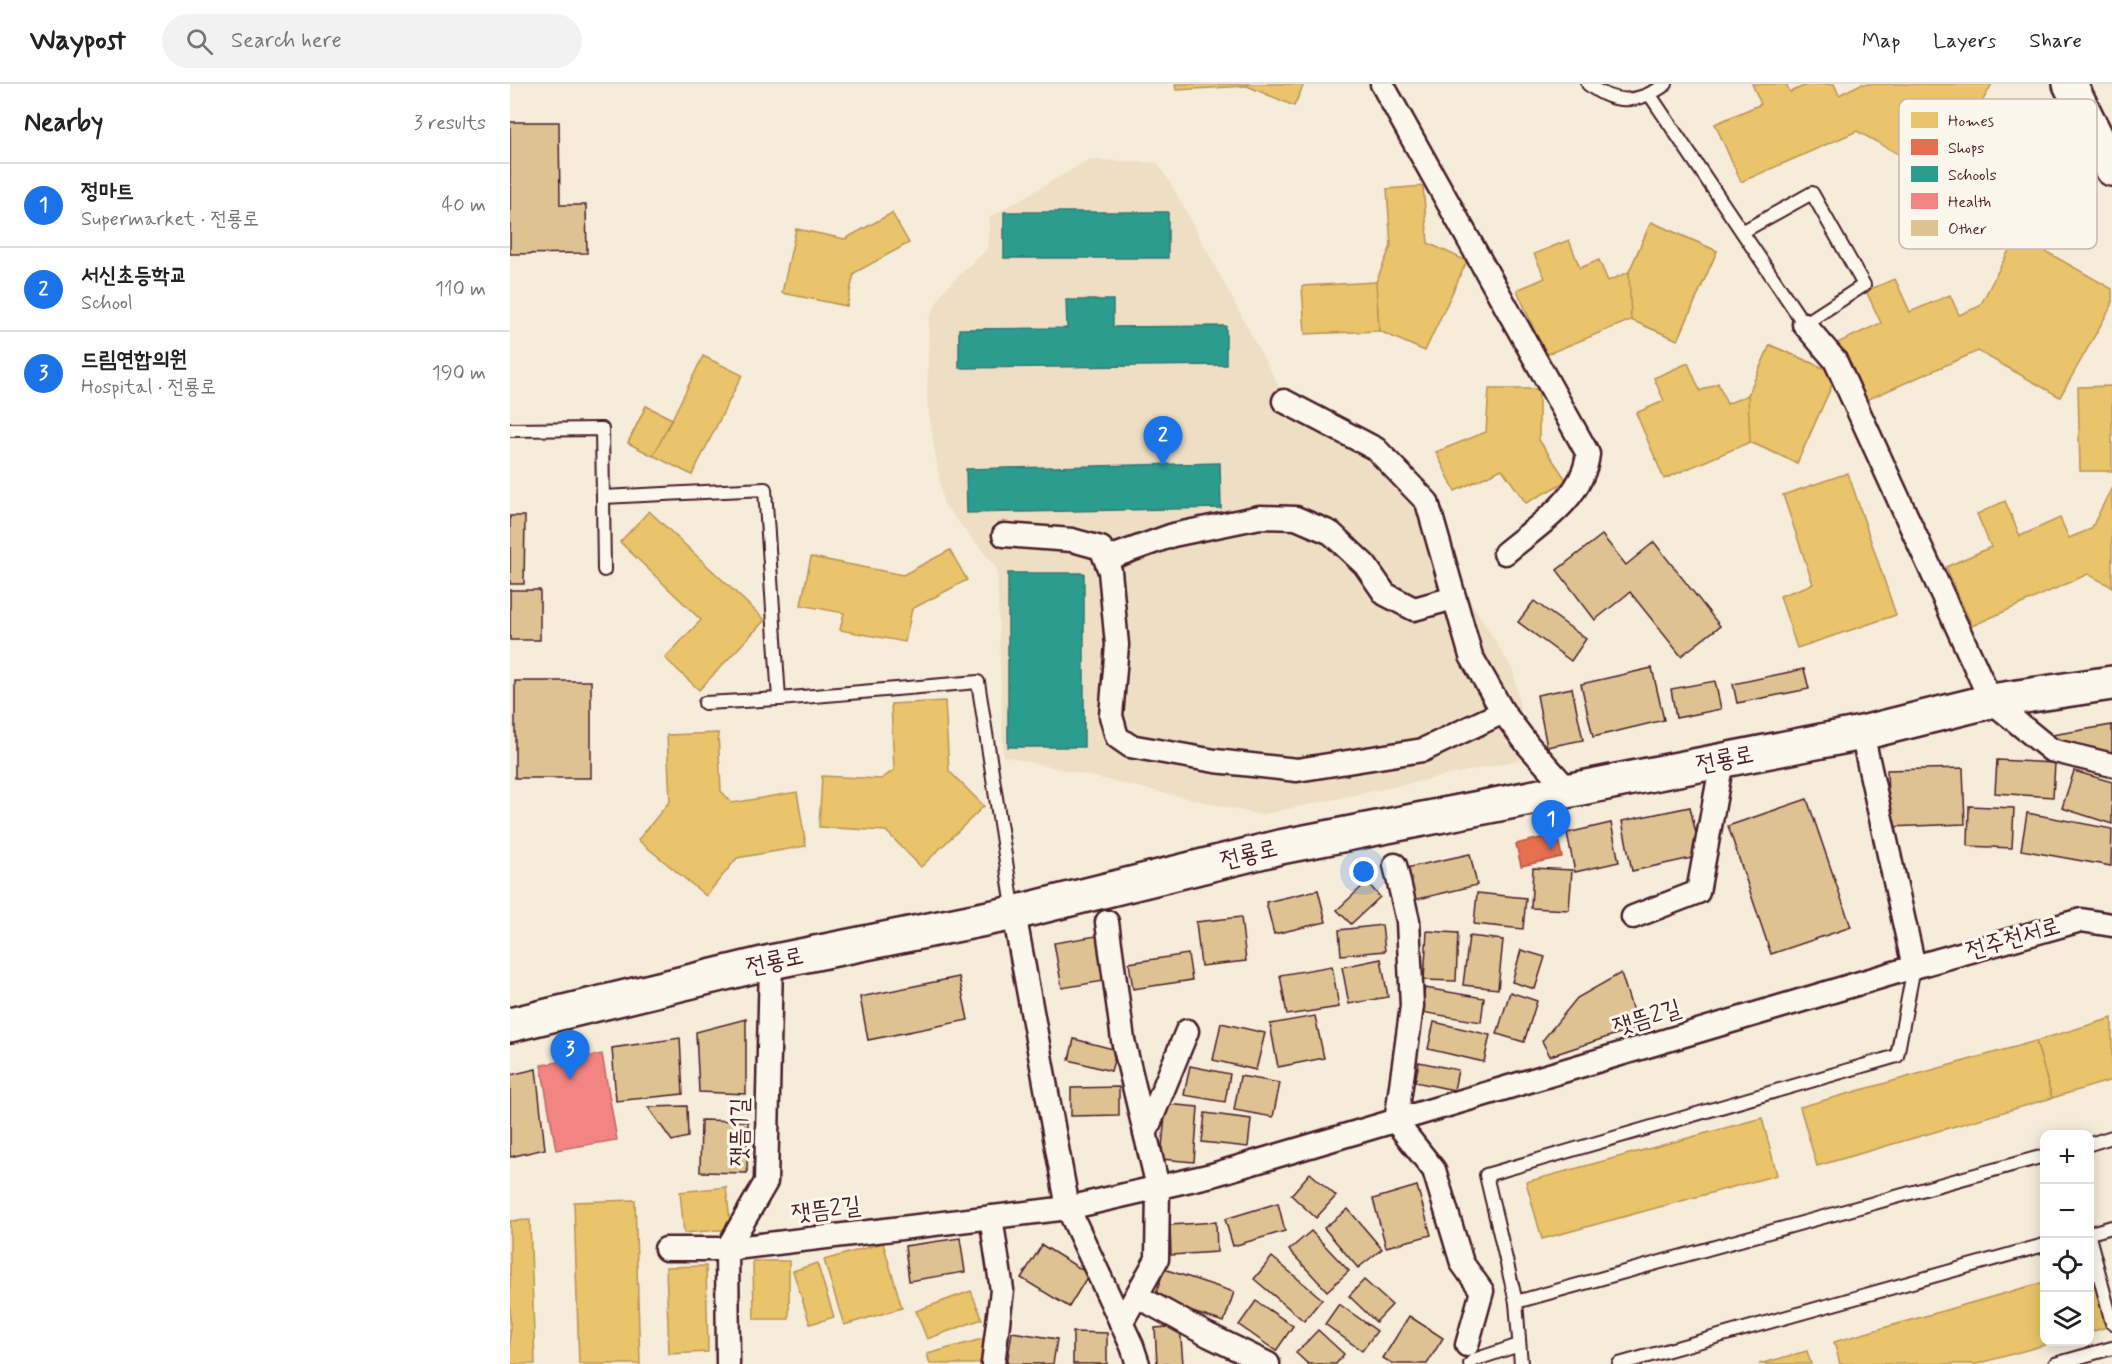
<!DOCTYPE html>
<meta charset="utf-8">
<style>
:root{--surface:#fff;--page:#f2f2f2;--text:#222;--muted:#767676;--line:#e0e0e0;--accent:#1a73e8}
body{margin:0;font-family:Mynerve,"Poor Story",sans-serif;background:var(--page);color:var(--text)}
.controls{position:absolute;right:18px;bottom:18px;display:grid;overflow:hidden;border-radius:12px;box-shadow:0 3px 15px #0003}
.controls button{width:54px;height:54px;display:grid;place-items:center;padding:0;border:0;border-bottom:2px solid var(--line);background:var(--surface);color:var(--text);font:30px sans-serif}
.you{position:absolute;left:854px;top:788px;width:21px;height:21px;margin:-15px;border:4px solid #fff;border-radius:50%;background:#1a73e8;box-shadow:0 0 0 9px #1a73e833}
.badge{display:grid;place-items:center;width:39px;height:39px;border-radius:50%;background:var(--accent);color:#fff;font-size:20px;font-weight:700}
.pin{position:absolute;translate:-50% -50px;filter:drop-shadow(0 2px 3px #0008)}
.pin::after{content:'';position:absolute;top:32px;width:21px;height:18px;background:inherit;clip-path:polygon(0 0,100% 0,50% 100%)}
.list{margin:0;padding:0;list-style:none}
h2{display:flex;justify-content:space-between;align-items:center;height:78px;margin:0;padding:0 24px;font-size:26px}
h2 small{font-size:20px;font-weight:400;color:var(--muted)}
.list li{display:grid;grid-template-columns:39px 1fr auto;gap:18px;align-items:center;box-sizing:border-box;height:84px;padding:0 24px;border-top:2px solid var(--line)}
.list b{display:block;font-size:22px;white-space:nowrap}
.list p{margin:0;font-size:20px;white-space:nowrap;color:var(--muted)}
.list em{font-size:20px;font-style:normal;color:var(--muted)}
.icon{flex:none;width:33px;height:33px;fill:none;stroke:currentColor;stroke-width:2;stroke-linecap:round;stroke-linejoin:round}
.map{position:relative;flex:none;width:1602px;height:1280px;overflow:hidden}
header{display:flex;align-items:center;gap:36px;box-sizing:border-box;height:84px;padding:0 30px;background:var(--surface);border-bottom:2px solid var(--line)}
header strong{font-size:28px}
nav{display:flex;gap:33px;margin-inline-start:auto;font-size:21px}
.search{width:420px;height:54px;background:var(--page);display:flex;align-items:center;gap:15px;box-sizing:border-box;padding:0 21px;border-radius:33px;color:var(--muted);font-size:22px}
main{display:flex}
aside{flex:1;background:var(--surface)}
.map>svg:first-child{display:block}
.built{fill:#eedfc4}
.homes{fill:#e9c46a;stroke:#b99257;stroke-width:1.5}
.shops{fill:#e76f51;stroke:#b85746;stroke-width:1.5}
.schools{fill:#2a9d8f;stroke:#347771;stroke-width:1.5}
.health{fill:#f28482;stroke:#c06668;stroke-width:1.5}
.building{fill:#dec292;stroke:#4a1f2b;stroke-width:1.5}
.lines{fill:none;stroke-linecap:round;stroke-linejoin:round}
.lane-casing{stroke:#4a1f2b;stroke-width:16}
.street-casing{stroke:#4a1f2b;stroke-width:27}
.secondary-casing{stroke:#4a1f2b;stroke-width:38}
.lane{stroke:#fbf7ec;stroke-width:12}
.street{stroke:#fbf7ec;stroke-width:22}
.secondary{stroke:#fbf7ec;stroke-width:33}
.labels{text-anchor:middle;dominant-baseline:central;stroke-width:6;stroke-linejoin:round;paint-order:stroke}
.street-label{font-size:24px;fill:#4a1f2b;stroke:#fbf7ec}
.key{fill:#fbf7ec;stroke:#c6b6b2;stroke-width:1.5}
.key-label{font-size:16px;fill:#4a1f2b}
</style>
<header>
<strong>Waypost</strong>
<div class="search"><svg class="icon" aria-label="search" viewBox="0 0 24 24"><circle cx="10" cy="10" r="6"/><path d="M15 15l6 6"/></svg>Search here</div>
<nav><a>Map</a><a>Layers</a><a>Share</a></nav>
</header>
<main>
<aside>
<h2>Nearby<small>3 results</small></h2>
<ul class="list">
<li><span class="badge">1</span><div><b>정마트</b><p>Supermarket · 전룡로</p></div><em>40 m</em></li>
<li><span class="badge">2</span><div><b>서신초등학교</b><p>School</p></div><em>110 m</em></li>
<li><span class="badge">3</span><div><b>드림연합의원</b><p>Hospital · 전룡로</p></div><em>190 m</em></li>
</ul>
</aside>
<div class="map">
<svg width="1602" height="1280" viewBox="0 0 1602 1280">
<rect width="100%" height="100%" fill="#f5ecda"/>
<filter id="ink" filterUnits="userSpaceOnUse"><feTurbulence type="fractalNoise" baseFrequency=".0167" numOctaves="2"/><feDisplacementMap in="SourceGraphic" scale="12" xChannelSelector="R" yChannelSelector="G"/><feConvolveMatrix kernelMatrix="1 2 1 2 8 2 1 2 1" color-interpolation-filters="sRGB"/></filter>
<g filter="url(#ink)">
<!-- built -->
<polygon class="built" points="580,75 647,79 663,103 775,314 855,345 1003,586 1020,674 750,731 493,672 487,485 433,419 417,317 419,234 434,206 477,165 480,133"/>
<!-- homes -->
<g class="homes">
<polygon points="665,0 737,0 737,2 666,6"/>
<polygon points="737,0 794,0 784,22 737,2"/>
<polygon points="1242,0 1276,0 1280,8 1299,0 1324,0 1329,11 1351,0 1482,0 1430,93 1347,47 1231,98 1205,40 1251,20"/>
<polygon points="1519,78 1521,159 1602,205 1602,221 1550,313 1468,267 1352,318 1325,260 1371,239 1356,207 1385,195 1400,228 1440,211 1449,231 1470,222 1500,164 1460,165 1458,80"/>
<polygon points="913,102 918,159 957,177 915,267 869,247 866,198 881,162 877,105"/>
<polygon points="382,129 399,159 344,189 337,222 272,209 286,145 335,155"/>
<polygon points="1141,138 1207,167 1168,256 1121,236 1035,271 1007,206 1035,194 1024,170 1059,156 1070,184 1089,176 1098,197 1119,188"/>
<polygon points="1141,138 1207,167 1168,256 1121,236 1119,188"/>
<polygon points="866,198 869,247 795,250 792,202"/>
<polygon points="1260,261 1327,290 1287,379 1240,358 1154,395 1126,329 1154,317 1144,294 1178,279 1190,307 1208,299 1217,320 1238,311"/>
<polygon points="1260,261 1327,290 1287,379 1240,358 1238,311"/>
<polygon points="193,272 232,291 182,391 118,359 136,322 162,335"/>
<polygon points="1602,302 1602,387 1570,387 1568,303"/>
<polygon points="979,305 1029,305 1029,356 1057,397 1016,419 992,385 945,407 926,368 976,348"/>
<polygon points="136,322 162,335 143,372 118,359"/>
<polygon points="1338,389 1386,531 1287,564 1270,512 1303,500 1273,411"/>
<polygon points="1602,403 1602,503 1578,490 1462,542 1436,483 1481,463 1467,430 1495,417 1510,452 1550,434 1559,454 1581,445"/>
<polygon points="139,427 255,536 189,606 155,574 191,536 110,458"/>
<polygon points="440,466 457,496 402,525 395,558 330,546 334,529 291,521 301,473 393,491"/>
<polygon points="435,617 439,687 474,722 411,783 376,747 309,743 312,692 371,695 384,686 381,620"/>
<polygon points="208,649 211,707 222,719 287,708 296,762 227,774 196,812 128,756 160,717 157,651"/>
<polygon points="1602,934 1602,996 1542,1014 1526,957"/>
<polygon points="1526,957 1542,1014 1307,1082 1290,1023"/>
<polygon points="1252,1034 1267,1091 1032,1155 1016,1098"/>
<polygon points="216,1103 221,1145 174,1149 170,1108"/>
<polygon points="125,1116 130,1280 69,1280 64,1118"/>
<polygon points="20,1136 25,1280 0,1280 0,1137"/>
<polygon points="373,1159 392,1224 334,1241 314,1176"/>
<polygon points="243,1177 279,1177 279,1235 244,1235"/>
<polygon points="307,1179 324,1233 300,1240 283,1187"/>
<polygon points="196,1182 198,1268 159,1270 156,1183"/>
<polygon points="1580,1185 1597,1243 1580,1248"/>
<polygon points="1534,1198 1534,1258 1545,1258 1467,1280 1330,1280 1324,1258"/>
<polygon points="461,1207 472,1235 417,1255 406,1227"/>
<polygon points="476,1254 482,1275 463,1280 420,1280 417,1270"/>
<polygon points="1297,1267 1301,1280 1249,1280"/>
</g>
<!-- shops -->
<polygon class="shops" points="1047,750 1052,773 1011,782 1006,760"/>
<!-- schools -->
<g class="schools">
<rect x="494" y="128" width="164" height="46"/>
<polygon points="556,216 603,216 603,243 716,242 716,281 449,284 449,245 557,244"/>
<polygon points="710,379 711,424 457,429 456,385"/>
<rect x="498" y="489" width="76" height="174"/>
</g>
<!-- health -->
<polygon class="health" points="92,970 107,1056 46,1066 31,981"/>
<!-- building -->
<g class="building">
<polygon points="0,38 49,38 50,121 76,121 77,169 0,170"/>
<polygon points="0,432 15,432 14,500 0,500"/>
<polygon points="1092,451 1116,481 1144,458 1210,542 1171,572 1120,508 1085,536 1047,486"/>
<rect x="0" y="506" width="30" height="50"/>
<polygon points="1024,517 1076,555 1061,577 1008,538"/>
<polygon points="1142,584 1154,636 1083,653 1071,600"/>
<polygon points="1294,585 1299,605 1227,619 1223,600"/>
<rect x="5" y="597" width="76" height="97"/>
<polygon points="1205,597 1211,625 1166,634 1161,605"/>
<polygon points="1062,604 1073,656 1037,663 1027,611"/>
<polygon points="1602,641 1602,675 1549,662 1542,651"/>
<polygon points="1487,676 1545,679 1543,713 1485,709"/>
<polygon points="1453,684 1455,740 1379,743 1377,686"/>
<polygon points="1564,687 1602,698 1602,740 1552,724"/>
<polygon points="1297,715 1341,843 1261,870 1218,742"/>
<polygon points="1459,722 1504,724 1502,764 1458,762"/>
<polygon points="1180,723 1191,772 1122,787 1112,737"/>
<polygon points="1517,729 1602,745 1601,782 1511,766"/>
<polygon points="1101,739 1109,778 1065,788 1057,749"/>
<polygon points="960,770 967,801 904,816 896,784"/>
<polygon points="1023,784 1062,786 1059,826 1021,824"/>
<polygon points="857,798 870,813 841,840 827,826"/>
<polygon points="808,806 816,838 764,850 756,818"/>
<polygon points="967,809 1016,814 1013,845 964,840"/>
<polygon points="731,833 736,877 691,882 686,838"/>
<polygon points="872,841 875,867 831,871 829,846"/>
<polygon points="917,847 948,849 946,897 914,896"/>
<polygon points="592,851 600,896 552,904 544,859"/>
<polygon points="959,852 993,856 988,905 953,901"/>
<polygon points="1011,866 1035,873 1025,905 1002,898"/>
<polygon points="678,870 682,896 623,905 619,879"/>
<polygon points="871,875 878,913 839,920 832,883"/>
<polygon points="822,882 829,923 777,931 770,891"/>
<polygon points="1111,889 1128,943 1040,972 1032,957 1067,914"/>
<polygon points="449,893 458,936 358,956 350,913"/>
<polygon points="915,904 974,914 971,938 911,928"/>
<polygon points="1000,908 1027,917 1014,958 987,950"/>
<polygon points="805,932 814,974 768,983 760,940"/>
<polygon points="236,935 236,1010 189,1008 186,948"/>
<polygon points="924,938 980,951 974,978 918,965"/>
<polygon points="711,939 755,949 746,986 703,976"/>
<polygon points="170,954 173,1010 106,1017 102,964"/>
<polygon points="564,955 607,966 601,987 559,976"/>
<polygon points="909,978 948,986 944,1006 905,998"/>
<polygon points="680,982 720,990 715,1018 674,1011"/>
<polygon points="26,985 35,1065 0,1073 0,991"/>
<polygon points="730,992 770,999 763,1033 724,1026"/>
<polygon points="609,1003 609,1031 561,1032 561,1004"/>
<polygon points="656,1020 688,1023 684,1078 651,1075"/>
<polygon points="177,1022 178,1053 162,1057 138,1023"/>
<polygon points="695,1029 741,1035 738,1063 692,1058"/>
<polygon points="191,1036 238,1037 237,1089 190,1088"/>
<polygon points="800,1089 826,1112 806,1134 781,1111"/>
<polygon points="907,1102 921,1151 876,1163 863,1115"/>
<polygon points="768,1119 775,1147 723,1162 715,1135"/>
<polygon points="838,1125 872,1165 848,1184 814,1144"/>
<polygon points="706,1138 707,1168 661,1171 660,1141"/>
<polygon points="801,1147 839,1187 817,1207 779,1166"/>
<polygon points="450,1154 455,1188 399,1197 395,1162"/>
<polygon points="532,1161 579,1190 559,1223 511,1194"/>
<polygon points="762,1173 812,1215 794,1237 744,1195"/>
<polygon points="654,1185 724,1208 714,1238 644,1216"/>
<polygon points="854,1196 882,1221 866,1238 839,1212"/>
<polygon points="746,1217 783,1242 766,1267 729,1241"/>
<polygon points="829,1220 867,1247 852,1267 815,1240"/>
<polygon points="899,1232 933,1254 917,1280 883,1280 873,1274"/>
<polygon points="670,1242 673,1280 647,1280 645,1244"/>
<polygon points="808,1246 834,1270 826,1280 798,1280 786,1269"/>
<polygon points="502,1248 547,1255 543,1280 497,1280"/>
<polygon points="563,1248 597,1249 597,1280 563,1280"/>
</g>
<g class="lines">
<!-- lane casing -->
<g class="lane-casing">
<g id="lane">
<path d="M1078 0C1104 21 1129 20 1156 0"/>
<polyline points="1140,11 1294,240 1354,201 1302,109 1232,148"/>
<polyline points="0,346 92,345 93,413 255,405 269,615 468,598 504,829"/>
<polyline points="93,413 94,486"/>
<polyline points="195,619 269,615"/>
<polyline points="1580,1060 1602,1053"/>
<polyline points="1580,1149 1602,1143"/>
<polyline points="1580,1156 1602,1239"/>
<polyline points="1006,1218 1534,1072"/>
<polyline points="960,1280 964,1276 1009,1261"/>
<polyline points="1011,1280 1006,1218 976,1091 1387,972 1404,883"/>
<polyline points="1109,1280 1534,1161"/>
<polyline points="1545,1280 1602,1264"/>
</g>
</g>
<!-- street casing -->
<g class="street-casing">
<g id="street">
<path d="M872 0 1078 370C1073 415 1027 442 995 469"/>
<polyline points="1294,240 1325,276 1481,617 1541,666 1602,681"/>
<polyline points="774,317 866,365 917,418 961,572 993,628 1018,661 1059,707"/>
<polyline points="494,451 562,456 591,464 600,487 607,561 601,632 607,653 620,662 705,677 787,686 913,666 993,628"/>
<polyline points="596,475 663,451 750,433 786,434 821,449 855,481 875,510 904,525 944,514"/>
<polyline points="1352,649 1404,883"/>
<polyline points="885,781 898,837 902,922 886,1038"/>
<polyline points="504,829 558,1124 622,1262 628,1280"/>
<polyline points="1123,833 1188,808 1212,677"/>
<polyline points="597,838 613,956 648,1103 647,1175 611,1239"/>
<polyline points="886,1038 924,1086 952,1179 972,1207 957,1261"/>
<polyline points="635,1050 677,947"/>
<polyline points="481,1133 492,1206 483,1280"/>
<polyline points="156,1165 217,1165 558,1124 702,1091 1404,883 1571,836 1602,841"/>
<polyline points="627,1212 698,1251 758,1280"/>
<polyline points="218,1280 217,1165 256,1098 261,878"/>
</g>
</g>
<!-- secondary casing -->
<g class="secondary-casing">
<g id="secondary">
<polyline points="1560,0 1602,85"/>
<polyline points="0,941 261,878 504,829 770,763 1352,649 1481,617 1602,599"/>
</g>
</g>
<!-- lane -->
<use href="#lane" class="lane"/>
<!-- street -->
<use href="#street" class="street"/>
<!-- secondary -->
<use href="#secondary" class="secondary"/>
</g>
</g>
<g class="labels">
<!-- street labels -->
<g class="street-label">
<text transform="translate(1215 676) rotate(-11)">전룡로</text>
<text transform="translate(739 771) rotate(-14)">전룡로</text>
<text transform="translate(1503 855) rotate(-16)">전주천서로</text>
<text transform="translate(265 878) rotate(-12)">전룡로</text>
<text transform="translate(1137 934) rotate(-17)">잿뜸2길</text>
<text transform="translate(230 1048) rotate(-89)">잿뜸1길</text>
<text transform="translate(316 1126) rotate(-7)">잿뜸2길</text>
</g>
</g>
<!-- legend -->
<rect x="1389" y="15" width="198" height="150" rx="9" class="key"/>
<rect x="1401" y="28" width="27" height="16" fill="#e9c46a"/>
<rect x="1401" y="55" width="27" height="16" fill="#e76f51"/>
<rect x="1401" y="82" width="27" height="16" fill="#2a9d8f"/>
<rect x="1401" y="109" width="27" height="16" fill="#f28482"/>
<rect x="1401" y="136" width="27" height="16" fill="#dec292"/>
<g class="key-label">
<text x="1438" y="42">Homes</text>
<text x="1438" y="69">Shops</text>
<text x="1438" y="96">Schools</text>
<text x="1438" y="123">Health</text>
<text x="1438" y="150">Other</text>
</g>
</svg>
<div class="controls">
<button>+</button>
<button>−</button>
<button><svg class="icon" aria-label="locate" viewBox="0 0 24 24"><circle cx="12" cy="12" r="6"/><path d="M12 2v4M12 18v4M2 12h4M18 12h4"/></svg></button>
<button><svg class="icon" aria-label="layers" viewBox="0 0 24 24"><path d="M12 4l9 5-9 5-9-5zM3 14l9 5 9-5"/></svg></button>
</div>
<div class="you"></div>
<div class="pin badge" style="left:1041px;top:766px">1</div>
<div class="pin badge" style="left:653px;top:382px">2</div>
<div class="pin badge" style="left:60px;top:996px">3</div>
</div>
</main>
